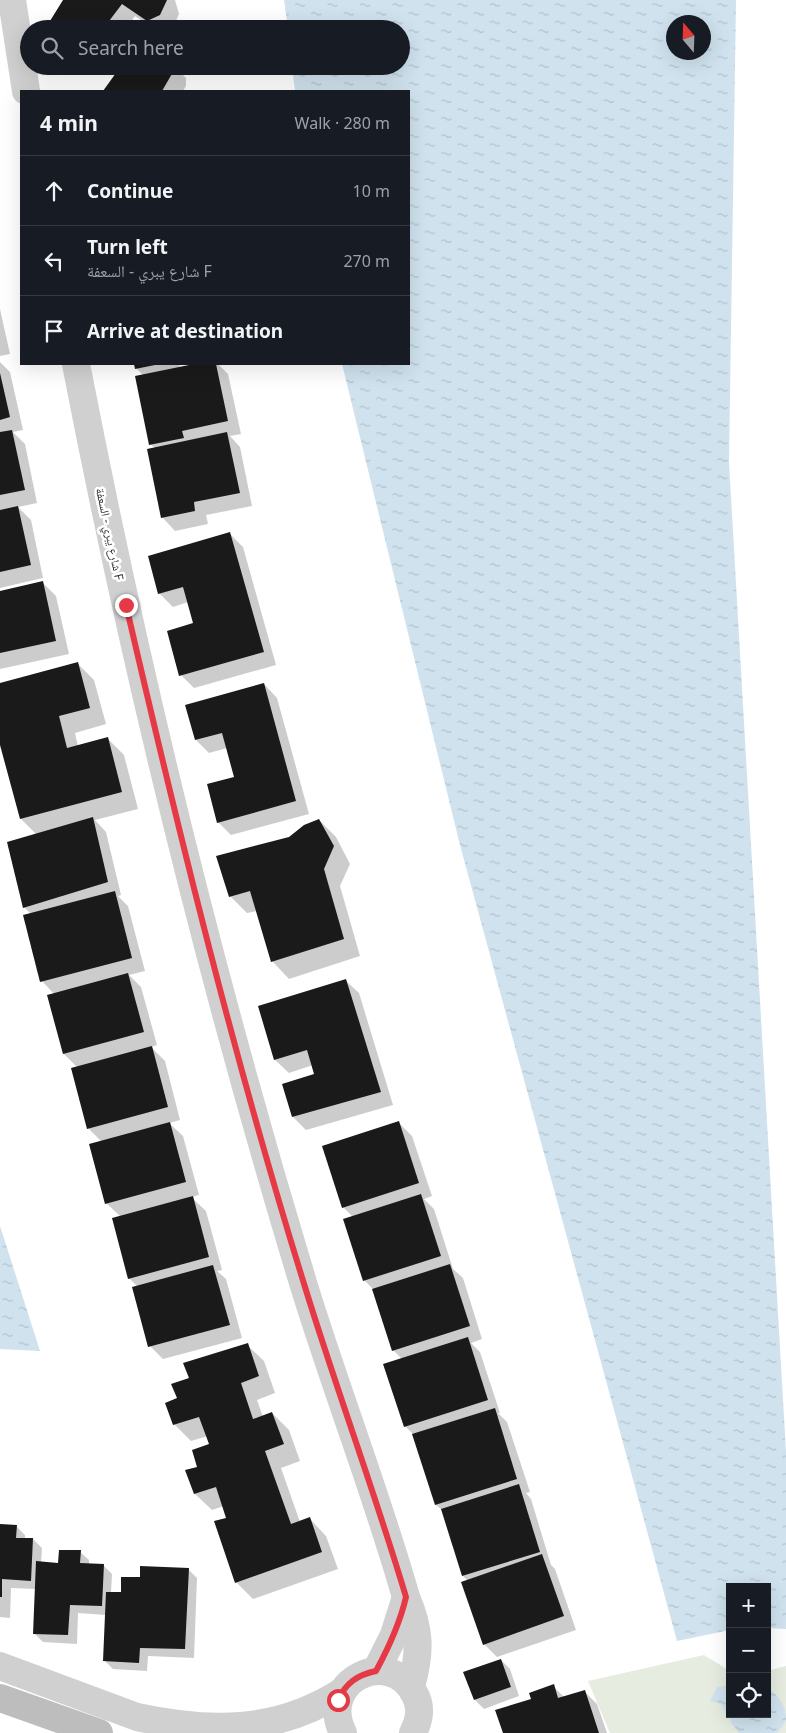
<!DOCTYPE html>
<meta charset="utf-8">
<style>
:root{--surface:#171b24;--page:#242831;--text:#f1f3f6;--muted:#9ea1a6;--line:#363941}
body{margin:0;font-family:"Noto Sans","Noto Naskh Arabic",sans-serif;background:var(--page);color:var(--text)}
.controls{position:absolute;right:15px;bottom:15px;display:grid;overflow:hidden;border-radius:0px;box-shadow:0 5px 20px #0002}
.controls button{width:45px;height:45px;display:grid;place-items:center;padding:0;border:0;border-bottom:1px solid var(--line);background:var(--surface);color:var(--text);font:25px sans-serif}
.compass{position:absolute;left:666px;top:15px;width:45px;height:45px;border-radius:50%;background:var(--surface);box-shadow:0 5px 20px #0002;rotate:341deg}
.stop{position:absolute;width:15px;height:15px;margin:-11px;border:4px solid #e63946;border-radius:50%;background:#fff}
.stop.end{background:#e63946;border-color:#fff;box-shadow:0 1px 5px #0008}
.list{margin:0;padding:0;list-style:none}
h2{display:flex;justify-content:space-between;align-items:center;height:65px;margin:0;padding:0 20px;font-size:21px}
h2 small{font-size:16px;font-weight:400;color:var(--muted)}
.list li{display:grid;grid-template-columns:32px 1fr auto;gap:15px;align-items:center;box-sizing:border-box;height:70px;padding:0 20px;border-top:1px solid var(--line)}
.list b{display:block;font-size:19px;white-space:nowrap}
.list p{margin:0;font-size:16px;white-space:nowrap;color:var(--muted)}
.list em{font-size:16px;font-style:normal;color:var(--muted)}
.icon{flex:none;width:28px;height:28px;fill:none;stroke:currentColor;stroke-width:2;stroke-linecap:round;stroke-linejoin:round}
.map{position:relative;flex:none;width:786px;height:1733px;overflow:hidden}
.search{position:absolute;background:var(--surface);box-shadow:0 5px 20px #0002;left:20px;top:20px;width:390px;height:55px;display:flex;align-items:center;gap:12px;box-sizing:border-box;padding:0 18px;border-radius:28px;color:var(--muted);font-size:19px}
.panel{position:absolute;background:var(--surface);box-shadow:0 5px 20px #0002;left:20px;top:90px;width:390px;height:275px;border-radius:0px}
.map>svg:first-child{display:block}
.green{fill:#e6ecdf}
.water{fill:url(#water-ripples);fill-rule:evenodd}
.shadow{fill:#0003}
.building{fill:#1a1a1a}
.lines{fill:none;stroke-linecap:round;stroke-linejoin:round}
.street{stroke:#d0d0d0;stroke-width:28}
.secondary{stroke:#bdbdbd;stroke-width:28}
.route{stroke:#e63946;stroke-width:6}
.labels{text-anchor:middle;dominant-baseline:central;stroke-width:5;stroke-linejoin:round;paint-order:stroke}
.street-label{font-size:12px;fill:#333;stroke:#fff}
</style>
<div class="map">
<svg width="786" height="1733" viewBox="0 0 786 1733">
<defs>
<pattern id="water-ripples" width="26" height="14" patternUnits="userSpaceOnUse" patternTransform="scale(1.25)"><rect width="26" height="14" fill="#cfe2ee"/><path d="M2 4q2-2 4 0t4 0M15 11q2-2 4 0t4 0" fill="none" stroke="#b2c2cd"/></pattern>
</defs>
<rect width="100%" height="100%" fill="#fff"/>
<!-- green -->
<polygon class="green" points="704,1655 730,1671 730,1714 767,1714 767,1671 786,1666 786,1733 610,1733 588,1681"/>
<!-- water -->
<g class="water">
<path d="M284 0H736L729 462 786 1452V1629L767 1628V1587H730V1630L677 1641 460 845 342 364H409V91H295L292 66H401V29H288ZM674 22H704V52H674Z"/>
<polygon points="0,1226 40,1351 0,1349"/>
<path d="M730 1686V1714H767V1688C778 1694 786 1706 786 1719 785 1724 780 1729 777 1733H739L732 1724 721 1704 710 1701 717 1687Z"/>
</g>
<!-- shadow -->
<g class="shadow">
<polygon points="64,0 175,0 179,14 173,28 170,29 154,29 135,16 126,29 59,29 51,21"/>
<polygon points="122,66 174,66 186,78 186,86 183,91 105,91"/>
<polygon points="0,309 10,354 0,356"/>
<polygon points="0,362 10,372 23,430 13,432 25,444 37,503 18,507 31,520 43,578 0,588"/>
<polygon points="135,364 179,364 180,368 200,364 218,364 228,374 241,434 230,436 240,447 252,506 206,515 208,524 175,531 162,517 155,448 150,444 143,375 136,368"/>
<polygon points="230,534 243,547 276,665 194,688 181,675 195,624 188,602 173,607 159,593"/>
<polygon points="43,583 56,596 69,654 0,669 0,592"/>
<polygon points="77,663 94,680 106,724 75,733 78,746 107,738 124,755 138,809 95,820 106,832 121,895 118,896 128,906 145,971 129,975 141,987 157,1045 151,1047 165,1061 180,1120 169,1123 183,1136 199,1195 191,1197 206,1211 222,1270 217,1271 226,1279 242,1338 163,1359 150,1346 138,1287 129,1278 121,1217 106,1203 102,1142 88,1128 78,1068 64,1054 49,996 54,994 42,981 31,914 24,907 37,835 21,819 0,740 0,684"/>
<polygon points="264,684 277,698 309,814 231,835 218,822 236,778 227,748 209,753 196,740"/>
<polygon points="319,820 336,837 350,864 340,886 360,956 289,979 273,962 257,911 247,913 230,896 289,838"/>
<polygon points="345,980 359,993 393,1105 306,1130 293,1117 316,1075 313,1065 289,1073 275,1060 259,1007"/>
<polygon points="399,1123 412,1136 432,1196 424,1199 434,1209 453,1269 463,1278 482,1339 471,1343 480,1352 500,1413 498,1413 507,1422 530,1492 526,1493 531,1499 551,1565 555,1569 576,1630 497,1657 484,1644 468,1581 463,1576 443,1511 436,1505 414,1435 405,1426 402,1359 393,1350 374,1290 364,1280 353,1217 343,1207"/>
<polygon points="247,1345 264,1361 275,1393 257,1400 263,1417 272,1413 289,1430 300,1461 281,1468 300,1522 310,1519 326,1536 338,1569 253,1599 236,1582 228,1518 224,1506 212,1510 195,1494 186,1471 199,1467 211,1444 208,1436 191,1441 174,1424 179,1399 190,1379"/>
<polygon points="0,1525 16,1526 25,1535 25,1539 33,1539 42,1548 41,1563 59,1564 80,1552 89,1560 89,1565 103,1565 112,1574 111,1593 122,1593 141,1579 188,1569 197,1578 194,1658 148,1656 147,1671 113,1669 104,1660 106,1615 78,1613 77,1644 43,1642 34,1633 36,1589 11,1588 10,1618 0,1617"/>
<polygon points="501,1660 510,1669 519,1696 484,1709 475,1700"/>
<polygon points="553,1686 565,1698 584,1691 597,1704 607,1733 504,1733 532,1699"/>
</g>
<!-- building -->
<g class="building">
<polygon points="63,0 167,0 160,15 147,21 122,4 103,29 61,29 50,21"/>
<polygon points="121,66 173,66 173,72 162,91 103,91"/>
<polygon points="134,364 155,364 155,365 135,369"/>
<polygon points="194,364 216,364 228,421 182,431 184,438 149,445 135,376"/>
<polygon points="0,373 10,417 0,420"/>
<polygon points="12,430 25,490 0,495 0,432"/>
<polygon points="227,432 240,493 194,502 195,511 161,518 147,449"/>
<polygon points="18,506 31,565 0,572 0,510"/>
<polygon points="230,532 264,652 179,676 167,631 193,623 183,587 158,594 148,556"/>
<polygon points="43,581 56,641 0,653 0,591"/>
<polygon points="78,662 90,708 59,716 67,748 108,737 122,792 20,819 0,745 0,683"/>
<polygon points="264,683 296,801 217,823 207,784 234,777 222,733 195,740 185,705"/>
<polygon points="93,817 108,882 23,908 7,842"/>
<polygon points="319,819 334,846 324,869 344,939 271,962 250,891 229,897 216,856 289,837 304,825"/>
<polygon points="115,891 132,958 40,982 23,915"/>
<polygon points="128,973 144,1032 63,1054 47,995"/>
<polygon points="346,979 381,1092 292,1117 282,1084 314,1074 307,1050 274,1060 258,1006"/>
<polygon points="152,1046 168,1107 87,1129 71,1068"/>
<polygon points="399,1121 419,1183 342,1208 322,1146"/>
<polygon points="170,1122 186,1182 105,1204 89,1144"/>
<polygon points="421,1194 441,1256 363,1281 343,1219"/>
<polygon points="193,1196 209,1257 128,1279 112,1218"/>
<polygon points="450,1264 470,1326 392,1351 372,1289"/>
<polygon points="213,1265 230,1325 148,1347 132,1287"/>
<polygon points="468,1337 488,1400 404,1427 383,1364"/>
<polygon points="248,1343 259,1376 241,1383 253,1419 272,1412 284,1444 265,1451 291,1524 310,1517 322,1552 235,1583 214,1521 226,1518 216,1487 194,1494 185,1470 197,1467 192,1450 209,1444 199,1417 173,1425 165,1403 177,1398 171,1384 189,1378 183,1363"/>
<polygon points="495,1408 517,1479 435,1505 412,1434"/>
<polygon points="519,1484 540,1552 462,1576 441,1509"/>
<polygon points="0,1524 17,1525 16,1538 33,1538 31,1581 2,1579 2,1597 0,1597"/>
<polygon points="59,1550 81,1550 80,1563 104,1564 102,1606 70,1605 68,1635 33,1634 36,1561 58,1563"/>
<polygon points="542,1554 564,1616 483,1645 461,1582"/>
<polygon points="140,1566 189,1568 185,1649 140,1648 139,1663 103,1661 106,1592 121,1592 121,1577 140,1577"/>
<polygon points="501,1659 511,1687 474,1700 463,1672"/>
<polygon points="554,1684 558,1698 585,1690 599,1733 503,1733 495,1710 531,1699 529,1693"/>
</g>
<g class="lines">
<!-- street -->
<g class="street">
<polyline points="12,0 26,91"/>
<path d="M76 364C136 674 212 983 304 1286 336 1390 376 1492 406 1597 420 1629 421 1652 411 1686"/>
<path d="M0 1666 137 1717C211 1733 278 1733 343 1691"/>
<polyline points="376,1671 394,1635 406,1597"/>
<path d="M343 1733C317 1680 390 1647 414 1693 422 1706 420 1719 413 1733"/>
</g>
<!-- secondary -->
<polyline class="secondary" points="0,1698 99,1733"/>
</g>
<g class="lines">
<!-- route -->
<path class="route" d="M126 605C179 834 235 1062 305 1287 337 1391 375 1493 406 1597 400 1623 389 1647 376 1671 357 1675 346 1683 338 1700"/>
</g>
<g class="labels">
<!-- street labels -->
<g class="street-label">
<text transform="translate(110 534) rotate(78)">شارع يبري - السعفة F</text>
</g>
</g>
</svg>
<div class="controls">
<button>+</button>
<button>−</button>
<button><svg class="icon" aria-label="locate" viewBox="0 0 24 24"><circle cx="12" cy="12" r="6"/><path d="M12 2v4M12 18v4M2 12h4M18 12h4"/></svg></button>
</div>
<svg class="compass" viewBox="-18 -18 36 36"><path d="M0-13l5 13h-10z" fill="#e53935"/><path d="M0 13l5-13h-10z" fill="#9ea1a6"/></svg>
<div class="stop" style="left:338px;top:1700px"></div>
<div class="stop end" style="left:126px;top:605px"></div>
<div class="search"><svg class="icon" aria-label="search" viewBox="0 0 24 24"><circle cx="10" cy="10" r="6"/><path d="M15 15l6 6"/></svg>Search here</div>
<section class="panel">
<h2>4 min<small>Walk · 280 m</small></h2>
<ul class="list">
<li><svg class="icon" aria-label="ahead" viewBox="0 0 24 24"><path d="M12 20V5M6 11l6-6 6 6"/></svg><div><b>Continue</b></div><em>10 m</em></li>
<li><svg class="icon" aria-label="left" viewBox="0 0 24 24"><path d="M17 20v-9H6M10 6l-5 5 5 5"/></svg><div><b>Turn left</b><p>شارع يبري - السعفة F</p></div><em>270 m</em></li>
<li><svg class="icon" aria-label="arrive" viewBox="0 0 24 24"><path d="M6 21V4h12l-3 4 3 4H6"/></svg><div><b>Arrive at destination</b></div></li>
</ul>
</section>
</div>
